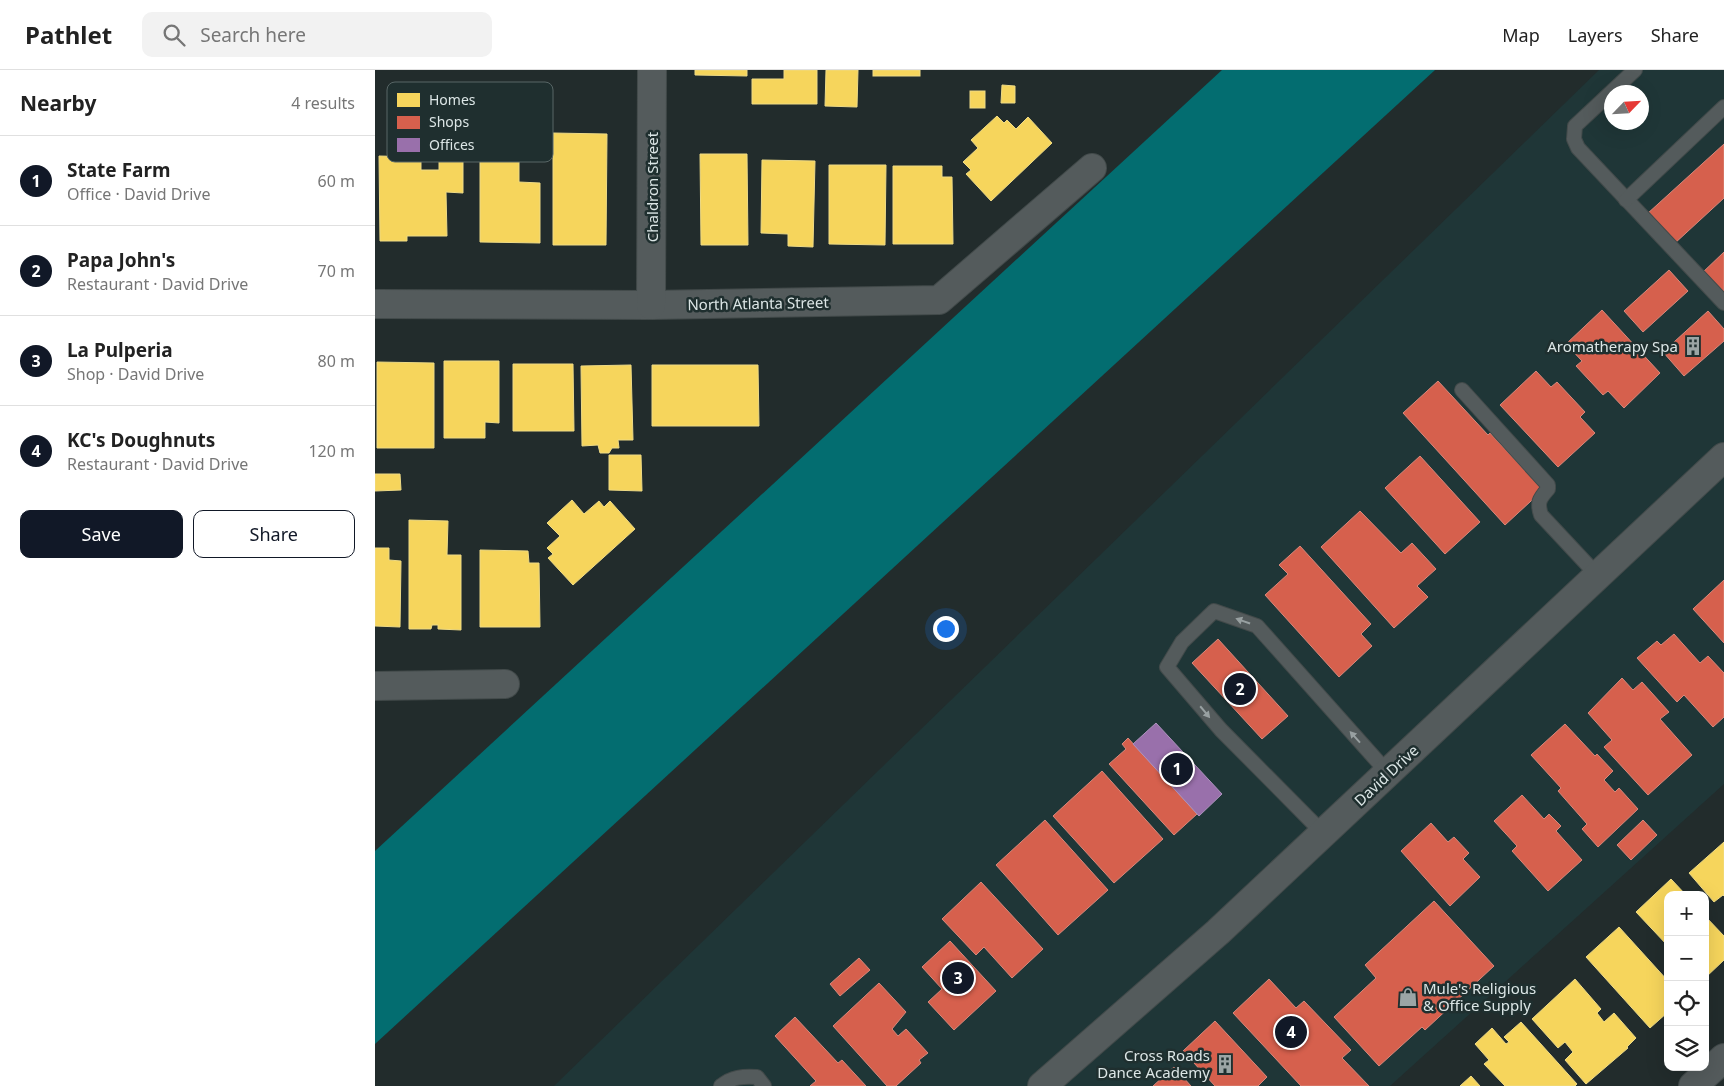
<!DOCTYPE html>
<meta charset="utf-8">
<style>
:root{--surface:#fff;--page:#f2f2f2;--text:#222;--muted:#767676;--line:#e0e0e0;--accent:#111827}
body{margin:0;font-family:"Noto Sans",sans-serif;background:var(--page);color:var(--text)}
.controls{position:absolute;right:15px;bottom:15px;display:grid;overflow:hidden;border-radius:10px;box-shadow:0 5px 20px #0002}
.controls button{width:45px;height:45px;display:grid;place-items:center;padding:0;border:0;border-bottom:1px solid var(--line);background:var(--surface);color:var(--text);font:25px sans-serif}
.compass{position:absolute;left:1229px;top:15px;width:45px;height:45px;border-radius:50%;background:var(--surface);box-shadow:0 5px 20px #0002;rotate:65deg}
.you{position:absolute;left:570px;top:558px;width:18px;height:18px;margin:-12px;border:4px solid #fff;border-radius:50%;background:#1a73e8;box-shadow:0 0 0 8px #1a73e833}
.badge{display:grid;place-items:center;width:32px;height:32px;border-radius:50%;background:var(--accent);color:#fff;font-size:16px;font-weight:700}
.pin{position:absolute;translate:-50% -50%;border:2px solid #fff;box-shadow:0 1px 5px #0006}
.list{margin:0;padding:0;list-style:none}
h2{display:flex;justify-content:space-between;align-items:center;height:65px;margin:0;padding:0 20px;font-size:21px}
h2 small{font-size:16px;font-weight:400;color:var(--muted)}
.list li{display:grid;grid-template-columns:32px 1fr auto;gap:15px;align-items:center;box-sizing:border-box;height:90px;padding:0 20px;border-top:1px solid var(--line)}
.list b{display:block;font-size:19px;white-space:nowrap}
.list p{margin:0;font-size:16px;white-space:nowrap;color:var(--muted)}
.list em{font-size:16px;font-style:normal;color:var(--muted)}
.actions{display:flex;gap:10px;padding:15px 20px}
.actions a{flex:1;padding:11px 0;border:1px solid var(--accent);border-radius:10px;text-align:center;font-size:18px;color:var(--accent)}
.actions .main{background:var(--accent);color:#fff}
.icon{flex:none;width:28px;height:28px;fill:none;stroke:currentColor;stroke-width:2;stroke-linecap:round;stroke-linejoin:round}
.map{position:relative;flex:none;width:1349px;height:1016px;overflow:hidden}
header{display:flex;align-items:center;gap:30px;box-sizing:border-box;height:70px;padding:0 25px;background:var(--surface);border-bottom:1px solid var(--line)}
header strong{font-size:24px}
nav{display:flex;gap:28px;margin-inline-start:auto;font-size:18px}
.search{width:350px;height:45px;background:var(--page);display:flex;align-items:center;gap:12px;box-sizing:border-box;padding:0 18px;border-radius:10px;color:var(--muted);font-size:19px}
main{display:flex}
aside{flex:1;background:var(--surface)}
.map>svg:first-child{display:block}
.built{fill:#1f3637;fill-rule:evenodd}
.water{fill:#036d70}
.homes{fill:#f6d55c;stroke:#eeda85}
.shops{fill:#d6604d;stroke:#d8887b}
.offices{fill:#9970ab;stroke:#ad93bd}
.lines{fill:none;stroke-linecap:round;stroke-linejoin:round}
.lane-casing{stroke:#424a4a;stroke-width:16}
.street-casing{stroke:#424a4a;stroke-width:30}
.secondary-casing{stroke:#424a4a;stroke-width:30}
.lane{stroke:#545b5c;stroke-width:14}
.street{stroke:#545b5c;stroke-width:28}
.secondary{stroke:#545b5c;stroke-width:28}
.oneway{fill:#98a0a1}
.labels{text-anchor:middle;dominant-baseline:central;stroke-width:5;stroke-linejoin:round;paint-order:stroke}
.street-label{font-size:15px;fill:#dce6e6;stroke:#1f2f2f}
.poi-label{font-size:15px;fill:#dce6e6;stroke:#1f2f2f;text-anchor:end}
.key{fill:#1f2f2f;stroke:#586666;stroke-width:1}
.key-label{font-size:14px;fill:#dce6e6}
</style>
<header>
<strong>Pathlet</strong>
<div class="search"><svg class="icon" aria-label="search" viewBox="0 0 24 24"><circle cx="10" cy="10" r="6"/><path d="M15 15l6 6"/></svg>Search here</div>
<nav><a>Map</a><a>Layers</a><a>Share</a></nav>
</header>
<main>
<aside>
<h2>Nearby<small>4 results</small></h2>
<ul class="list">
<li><span class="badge">1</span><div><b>State Farm</b><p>Office · David Drive</p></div><em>60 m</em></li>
<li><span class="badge">2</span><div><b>Papa John's</b><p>Restaurant · David Drive</p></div><em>70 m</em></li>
<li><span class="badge">3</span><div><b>La Pulperia</b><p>Shop · David Drive</p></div><em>80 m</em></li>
<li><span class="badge">4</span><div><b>KC's Doughnuts</b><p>Restaurant · David Drive</p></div><em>120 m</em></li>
</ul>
<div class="actions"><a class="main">Save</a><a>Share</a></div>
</aside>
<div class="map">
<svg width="1349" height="1016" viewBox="0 0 1349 1016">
<rect width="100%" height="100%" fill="#222c2c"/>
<!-- built -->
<path class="built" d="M1224 0H1349V714L1015 1016H179ZM1236 22H1266V52H1236Z"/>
<!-- water -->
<polygon class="water" points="847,0 1060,0 0,974 0,781"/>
<!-- homes -->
<g class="homes">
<polygon points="320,0 372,0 372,6 320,5"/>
<polygon points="409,0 442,0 442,34 377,34 377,9 409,9"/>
<polygon points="451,0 483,0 482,37 450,36"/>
<rect x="498" y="0" width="47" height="6"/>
<polygon points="627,15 640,16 640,33 626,33"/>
<rect x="595" y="21" width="15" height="17"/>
<polygon points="622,46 629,53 632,50 641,59 653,47 677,73 616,131 591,104 596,100 588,92 603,78 596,70"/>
<polygon points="178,63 232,64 231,175 178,175"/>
<polygon points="64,68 88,68 88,123 71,122 72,166 32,166 32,171 5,171 4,86 46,87 46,100 64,100"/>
<polygon points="129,74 144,74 144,112 165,113 165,173 105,172 105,79 129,79"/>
<polygon points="325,84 372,84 373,175 326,175"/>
<polygon points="387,90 440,91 438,177 413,176 413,164 386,163"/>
<polygon points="454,95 511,95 510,175 454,174"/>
<polygon points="518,96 567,96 567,107 577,107 578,174 518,174"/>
<polygon points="69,291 124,291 124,353 110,352 110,368 69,368"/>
<polygon points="2,292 59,293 59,378 2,378"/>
<polygon points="138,294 198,294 199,361 138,361"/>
<polygon points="256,295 258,370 243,370 244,378 237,378 234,383 225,383 223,375 207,376 206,296"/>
<polygon points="277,295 383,295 384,356 277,356"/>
<polygon points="234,385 266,385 267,421 234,420"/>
<polygon points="0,404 25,404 26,420 0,421"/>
<polygon points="197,430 209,444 224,431 229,437 235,431 260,459 198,515 173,488 178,484 172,478 185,466 172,453"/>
<polygon points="34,450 73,451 72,485 86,485 86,560 63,559 63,555 57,555 56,559 34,559"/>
<polygon points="0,478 14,478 14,490 26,491 25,557 0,556"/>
<polygon points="105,480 153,481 154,493 164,493 165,557 105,557"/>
<polygon points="1349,772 1349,826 1348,825 1339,832 1314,803"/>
<polygon points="1296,809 1311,825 1293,825 1293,876 1261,842"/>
<polygon points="1330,846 1349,866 1349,890 1330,908"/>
<polygon points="1244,857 1293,911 1293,942 1275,958 1211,887"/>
<polygon points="1200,909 1226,939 1222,943 1229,952 1239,943 1261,968 1252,977 1253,978 1211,1014 1190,990 1198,982 1190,972 1183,978 1157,949"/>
<polygon points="1146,952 1202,1014 1200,1016 1130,1016 1109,994 1114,990 1100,974 1117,958 1131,974 1134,972 1129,967"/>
<polygon points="1096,1006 1105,1016 1085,1016"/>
</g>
<!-- shops -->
<g class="shops">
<polygon points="1349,74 1349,128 1299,174 1272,144"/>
<polygon points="1349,182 1349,229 1326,204"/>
<polygon points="1294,200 1313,221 1268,262 1249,241"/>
<polygon points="1227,240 1285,303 1249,338 1233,321 1228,325 1201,296 1207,291 1191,274"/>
<polygon points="1333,241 1349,259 1349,271 1309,306 1288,282"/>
<polygon points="1161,301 1176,317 1182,312 1210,342 1205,347 1220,363 1183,397 1125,335"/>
<polygon points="1063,311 1113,365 1115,363 1168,420 1130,455 1028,343"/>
<polygon points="1045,386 1105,452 1070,484 1010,418"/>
<polygon points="985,441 1026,483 1037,473 1061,499 1042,516 1053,527 1019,558 946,477"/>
<polygon points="925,476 996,554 986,564 997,576 964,607 890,525 913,504 904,495"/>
<polygon points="1349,510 1349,573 1318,539"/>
<polygon points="1299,564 1325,593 1333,586 1349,603 1349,647 1338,657 1309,625 1302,632 1262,588 1282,571 1286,575"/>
<polygon points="843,569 913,646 887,669 817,593"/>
<polygon points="1247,608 1258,620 1267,612 1294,642 1285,649 1317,685 1273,725 1229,677 1237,670 1213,643"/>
<polygon points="1190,654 1220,686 1222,684 1238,701 1229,710 1240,722 1244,718 1263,739 1223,777 1207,759 1212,754 1183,721 1186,718 1156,685"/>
<polygon points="753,668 822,744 799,765 734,694 751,679 747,674"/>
<polygon points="727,701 788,769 739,813 678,746"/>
<polygon points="1147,725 1169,749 1174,744 1186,756 1181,761 1207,790 1173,821 1137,781 1142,776 1119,751"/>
<polygon points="670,750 733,820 683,865 621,795"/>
<polygon points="1268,750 1282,765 1256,790 1242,775"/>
<polygon points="1056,753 1073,772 1079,767 1094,783 1088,789 1105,807 1075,836 1026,781"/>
<polygon points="606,812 668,879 637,908 609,877 601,885 567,849"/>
<polygon points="1059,831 1119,896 1050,960 1047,957 1004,996 959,947 1001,908 990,895"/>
<polygon points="575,871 621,921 579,960 553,932 567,919 547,897"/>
<polygon points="484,888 495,900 465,926 455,914"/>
<polygon points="894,909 921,938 929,931 976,980 967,988 994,1016 926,1016 858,943"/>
<polygon points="504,913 531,942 517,959 523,966 531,959 553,983 544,990 546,993 521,1016 512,1016 458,956"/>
<polygon points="420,947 463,993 467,990 491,1016 435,1016 441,1011 400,966"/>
<polygon points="840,951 892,1007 883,1016 840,1016 808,981"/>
<polygon points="799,997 816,1016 778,1016"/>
</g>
<!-- offices -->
<polygon class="offices" points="781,653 847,724 824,746 758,674"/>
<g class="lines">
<!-- lane casing -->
<g class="lane-casing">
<g id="lane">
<polyline points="1260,0 1200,56 1199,69 1203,78 1349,233"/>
<polyline points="1251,130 1349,37"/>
<path d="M1087 320 1173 415V419C1164 429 1162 433 1166 445L1223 506"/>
<polyline points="948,763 846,660 792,597 807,572 839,541 882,556 1013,703"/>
<path d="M346 1016C357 1007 368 1006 382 1007L389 1016"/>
</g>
</g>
<!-- street casing -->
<g class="street-casing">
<g id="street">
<polyline points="0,234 276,235 564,230 717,98"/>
<polyline points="276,235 277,0"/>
<polyline points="0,616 130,614"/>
<polyline points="1318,1016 1349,988"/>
</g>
</g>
<!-- secondary casing -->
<g class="secondary-casing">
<polyline id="secondary" points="667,1016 843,862 1349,387"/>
</g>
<!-- lane -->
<use href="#lane" class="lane"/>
<!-- street -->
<use href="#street" class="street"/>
<!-- secondary -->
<use href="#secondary" class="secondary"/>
</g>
<!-- one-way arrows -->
<defs><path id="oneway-solid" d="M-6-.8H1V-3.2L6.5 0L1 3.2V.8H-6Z" transform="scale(1.25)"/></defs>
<g class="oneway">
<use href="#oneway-solid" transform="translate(868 551) rotate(-161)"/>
<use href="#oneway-solid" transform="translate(830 642) rotate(50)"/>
<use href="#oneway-solid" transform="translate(980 667) rotate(-132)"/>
</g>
<!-- icons -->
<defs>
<g id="building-bare" transform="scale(1.5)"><path d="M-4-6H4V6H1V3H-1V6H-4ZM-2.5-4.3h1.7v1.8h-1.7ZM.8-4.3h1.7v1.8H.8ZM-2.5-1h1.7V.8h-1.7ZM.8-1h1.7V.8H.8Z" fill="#9ba5a5" stroke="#1f2f2f" stroke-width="2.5" paint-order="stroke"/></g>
<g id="shop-bare" transform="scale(1.5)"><path d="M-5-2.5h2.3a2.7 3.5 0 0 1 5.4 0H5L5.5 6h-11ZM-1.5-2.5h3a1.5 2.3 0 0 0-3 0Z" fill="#9ba5a5" stroke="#1f2f2f" stroke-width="2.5" paint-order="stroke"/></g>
</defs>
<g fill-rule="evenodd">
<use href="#building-bare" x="1318" y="276"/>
<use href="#shop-bare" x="1033" y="927"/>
<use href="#building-bare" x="850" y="994"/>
</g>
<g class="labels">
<!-- street labels -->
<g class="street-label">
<text transform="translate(277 117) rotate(-90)">Chaldron Street</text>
<text transform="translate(383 233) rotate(-1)">North Atlanta Street</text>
<text transform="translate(1011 705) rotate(-43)">David Drive</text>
</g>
<!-- poi labels -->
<g class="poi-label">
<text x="1303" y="276">Aromatherapy Spa</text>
<text x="1048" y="918" text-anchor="start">Mule's Religious<tspan x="1048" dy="17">&amp; Office Supply</tspan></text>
<text x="835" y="985">Cross Roads<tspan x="835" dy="17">Dance Academy</tspan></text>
</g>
</g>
<!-- legend -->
<rect x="12" y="12" width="166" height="80" rx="8" class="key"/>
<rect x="22" y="23" width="23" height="14" fill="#f6d55c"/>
<rect x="22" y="46" width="23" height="13" fill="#d6604d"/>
<rect x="22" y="68" width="23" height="14" fill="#9970ab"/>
<g class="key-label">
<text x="54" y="35">Homes</text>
<text x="54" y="57">Shops</text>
<text x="54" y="80">Offices</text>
</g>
</svg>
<div class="controls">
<button>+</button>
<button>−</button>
<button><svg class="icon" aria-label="locate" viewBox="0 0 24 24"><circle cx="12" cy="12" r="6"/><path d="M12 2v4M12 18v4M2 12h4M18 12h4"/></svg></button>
<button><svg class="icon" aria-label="layers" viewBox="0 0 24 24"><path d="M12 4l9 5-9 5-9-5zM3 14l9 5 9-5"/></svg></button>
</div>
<svg class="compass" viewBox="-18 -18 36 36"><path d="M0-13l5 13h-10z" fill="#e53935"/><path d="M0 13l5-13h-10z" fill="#767676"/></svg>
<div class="you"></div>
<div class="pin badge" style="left:802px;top:699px">1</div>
<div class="pin badge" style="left:865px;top:619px">2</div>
<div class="pin badge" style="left:583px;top:908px">3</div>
<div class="pin badge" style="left:916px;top:962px">4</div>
</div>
</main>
